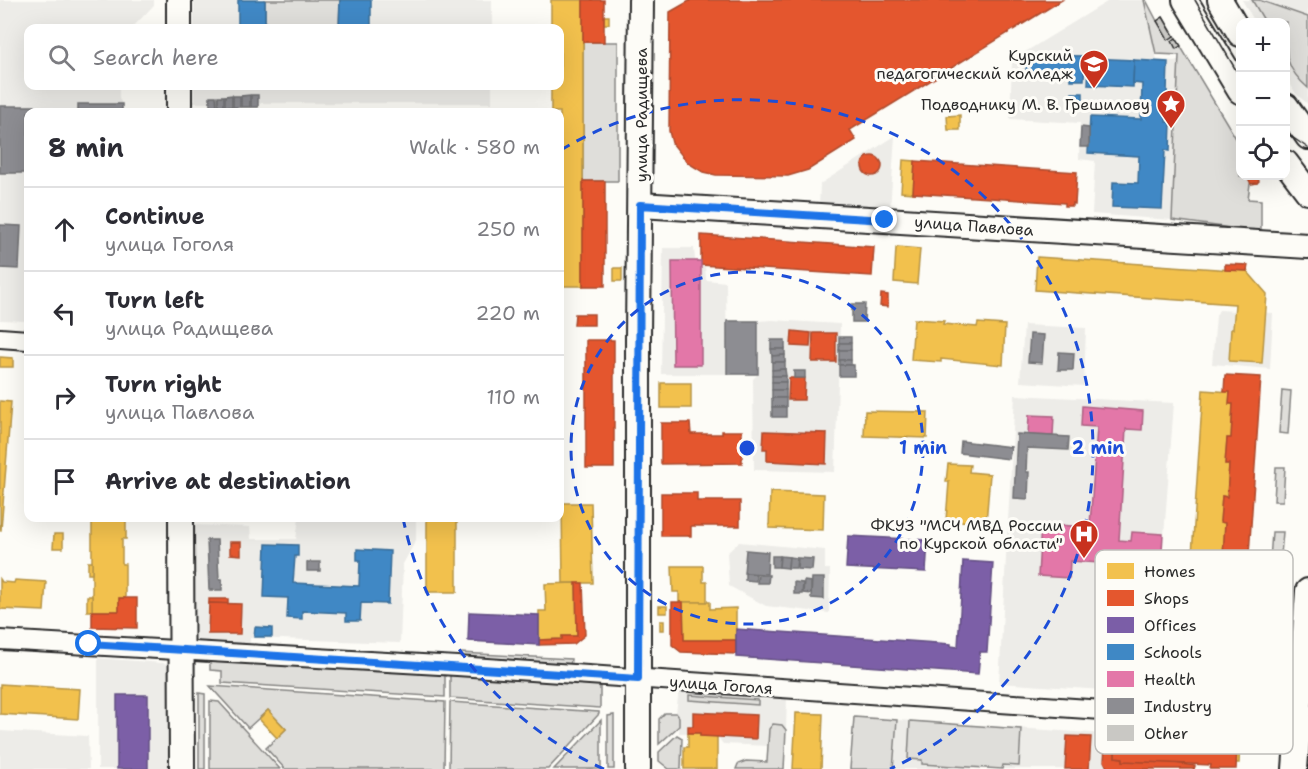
<!DOCTYPE html>
<meta charset="utf-8">
<style>
:root{--surface:#fff;--page:#f2f2f3;--text:#2b2b33;--muted:#7c7c81;--line:#e1e1e2}
body{margin:0;font-family:"Shantell Sans",sans-serif;background:var(--page);color:var(--text)}
.controls{position:absolute;right:18px;top:18px;display:grid;overflow:hidden;border-radius:12px;box-shadow:0 6px 24px #0002}
.controls button{width:54px;height:54px;display:grid;place-items:center;padding:0;border:0;border-bottom:2px solid var(--line);background:var(--surface);color:var(--text);font:30px sans-serif}
.stop{position:absolute;width:18px;height:18px;margin:-14px;border:4px solid #1a73e8;border-radius:50%;background:#fff}
.stop.end{background:#1a73e8;border-color:#fff;box-shadow:0 2px 6px #0008}
.list{margin:0;padding:0;list-style:none}
h2{display:flex;justify-content:space-between;align-items:center;height:78px;margin:0;padding:0 24px;font-size:26px}
h2 small{font-size:20px;font-weight:400;color:var(--muted)}
.list li{display:grid;grid-template-columns:39px 1fr auto;gap:18px;align-items:center;box-sizing:border-box;height:84px;padding:0 24px;border-top:2px solid var(--line)}
.list b{display:block;font-size:22px;white-space:nowrap}
.list p{margin:0;font-size:20px;white-space:nowrap;color:var(--muted)}
.list em{font-size:20px;font-style:normal;color:var(--muted)}
.icon{flex:none;width:33px;height:33px;fill:none;stroke:currentColor;stroke-width:2;stroke-linecap:round;stroke-linejoin:round}
.map{position:relative;flex:none;width:1308px;height:769px;overflow:hidden}
.search{position:absolute;background:var(--surface);box-shadow:0 6px 24px #0002;left:24px;top:24px;width:540px;height:66px;display:flex;align-items:center;gap:15px;box-sizing:border-box;padding:0 21px;border-radius:12px;color:var(--muted);font-size:22px}
.panel{position:absolute;background:var(--surface);box-shadow:0 6px 24px #0002;left:24px;top:108px;width:540px;height:414px;border-radius:12px}
.map>svg:first-child{display:block}
.built{fill:#edece8}
.green{fill:#dfdeda;stroke:#858482;stroke-width:1.5}
.homes{fill:#f2c14e;stroke:#b69444;stroke-width:1.5}
.shops{fill:#e4572e;stroke:#ac4a2d;stroke-width:1.5}
.offices{fill:#7b5ea7;stroke:#634f82;stroke-width:1.5}
.schools{fill:#3f88c5;stroke:#396c97;stroke-width:1.5}
.health{fill:#e377a8;stroke:#ac6082;stroke-width:1.5}
.industry{fill:#8d8d92;stroke:#707073;stroke-width:1.5}
.building{fill:#c9c8c4;stroke:#2b2b2b;stroke-width:1.5}
.lines{fill:none;stroke-linecap:round;stroke-linejoin:round}
.minor-casing{stroke:#2b2b2b;stroke-width:22}
.major-casing{stroke:#2b2b2b;stroke-width:28}
.minor{stroke:#fdfcf7;stroke-width:18}
.major{stroke:#fdfcf7;stroke-width:24}
.tram{stroke:#2b2b2b;stroke-width:1.5}
.route{stroke:#1a73e8;stroke-width:8}
.ring{fill:none;stroke:#1d4ed8;stroke-width:3;stroke-dasharray:10 8}
.labels{text-anchor:middle;dominant-baseline:central;stroke-width:6;stroke-linejoin:round;paint-order:stroke}
.poi-label{font-size:16px;fill:#2b2b2b;stroke:#fdfcf7;text-anchor:end}
.street-label{font-size:16px;fill:#2b2b2b;stroke:#fdfcf7}
.key{fill:#fdfcf7;stroke:#bebdba;stroke-width:1.5}
.key-label{font-size:16px;fill:#2b2b2b}
.centre{fill:#1d4ed8;stroke:#fdfcf7;stroke-width:3}
.ring-label{font-size:18px;text-anchor:middle;font-weight:bold;fill:#1d4ed8;stroke:#fdfcf7;stroke-width:6;stroke-linejoin:round;paint-order:stroke}
</style>
<div class="map">
<svg width="1308" height="769" viewBox="0 0 1308 769">
<rect width="100%" height="100%" fill="#fdfcf7"/>
<filter id="ink" filterUnits="userSpaceOnUse"><feTurbulence type="fractalNoise" baseFrequency=".0167" numOctaves="2"/><feDisplacementMap in="SourceGraphic" scale="12" xChannelSelector="R" yChannelSelector="G"/><feConvolveMatrix kernelMatrix="1 2 1 2 8 2 1 2 1" color-interpolation-filters="sRGB"/></filter>
<g filter="url(#ink)">
<!-- built -->
<g class="built">
<polygon points="0,0 154,0 154,5 132,28 28,28 28,86 119,86 119,98 122,104 122,112 28,112 28,321 0,320"/>
<rect x="194" y="0" width="298" height="28"/>
<polygon points="1110,0 1144,0 1157,60 1179,61 1172,220 1092,214 1095,161 1079,159 1080,123 1010,119 1012,60"/>
<polygon points="1242,0 1308,0 1308,104 1296,94 1286,76 1286,22 1255,22"/>
<rect x="194" y="86" width="298" height="17"/>
<polygon points="895,136 890,211 819,207 820,184"/>
<polygon points="663,248 694,248 695,260 701,261 701,265 705,265 706,280 726,282 727,374 661,374"/>
<polygon points="1219,310 1273,313 1270,369 1212,364 1216,316"/>
<polygon points="772,320 840,324 835,472 754,470 753,379 758,374 758,321"/>
<polygon points="1024,325 1086,328 1084,386 1020,382"/>
<polygon points="1015,395 1174,403 1159,602 1140,602 1133,692 999,683"/>
<polygon points="299,518 416,518 416,540 403,564 400,643 250,638 250,648 193,644 194,525 250,527 251,539 296,539"/>
<polygon points="739,542 825,550 825,569 830,569 829,613 766,606 729,586 727,553"/>
<polygon points="98,658 175,664 175,769 98,769"/>
<polygon points="679,690 787,696 786,730 781,725 769,729 768,746 723,744 717,736 700,733 679,733 679,717 676,713"/>
<polygon points="854,717 1106,734 1104,761 1108,769 850,769"/>
<polygon points="0,731 88,736 89,769 0,769"/>
</g>
<!-- green -->
<g class="green">
<polygon points="265,0 340,0 339,28 265,28"/>
<polygon points="1144,0 1146,0 1157,21 1163,17 1240,145 1240,176 1259,177 1257,183 1250,184 1248,199 1261,200 1261,232 1172,220 1179,55 1156,54"/>
<path d="M1252 0H1259L1308 17V88C1283 66 1286 53 1286 22H1265Z"/>
<rect x="583" y="42" width="35" height="139"/>
<polygon points="1282,390 1291,391 1288,434 1279,433"/>
<polygon points="1276,467 1285,467 1283,501 1274,501"/>
<polygon points="1272,532 1283,532 1278,588 1268,588"/>
<polygon points="460,653 571,659 570,667 460,661"/>
<polygon points="210,657 445,674 445,697 222,683 222,671 210,670"/>
<polygon points="450,674 600,685 600,708 450,698"/>
<polygon points="210,686 445,702 444,769 285,769 266,748 286,729 268,710 248,728"/>
<polygon points="199,693 205,694 205,769 199,769"/>
<polygon points="689,695 758,700 758,705 689,700"/>
<polygon points="210,701 219,702 280,769 210,769"/>
<polygon points="450,702 599,712 599,714 548,769 449,769"/>
<polygon points="665,713 676,713 679,717 679,726 659,744 659,719"/>
<polygon points="614,715 614,769 608,769 608,716"/>
<polygon points="854,717 897,720 893,769 850,769"/>
<polygon points="601,720 601,769 554,769"/>
<polygon points="910,721 1021,729 1019,766 1003,765 1002,769 922,764 922,760 908,759"/>
<polygon points="773,724 782,725 786,730 784,769 736,769 738,764 746,761 767,762 769,729"/>
<polygon points="677,735 682,738 681,769 669,769 659,761 659,752"/>
</g>
<!-- homes -->
<g class="homes">
<polygon points="551,0 583,0 583,286 560,286 560,112 551,112 551,86 560,86 560,28 551,28"/>
<rect x="604" y="16" width="5" height="8"/>
<polygon points="960,115 960,130 948,130 947,116"/>
<polygon points="903,160 915,161 913,193 901,192"/>
<polygon points="898,247 920,249 917,284 894,282 896,248"/>
<polygon points="1037,257 1247,271 1267,294 1262,363 1229,361 1231,329 1233,329 1235,304 1035,290"/>
<rect x="614" y="268" width="8" height="13"/>
<polygon points="914,319 944,321 943,324 977,327 978,323 1005,325 1003,365 941,359 941,362 911,360"/>
<polygon points="0,357 13,358 13,367 0,367"/>
<rect x="661" y="383" width="30" height="25"/>
<polygon points="1203,390 1230,392 1229,404 1233,404 1231,438 1227,438 1225,464 1229,464 1227,497 1222,496 1220,522 1225,523 1223,555 1219,555 1217,571 1191,570"/>
<polygon points="0,401 11,402 1,530 0,530"/>
<polygon points="865,411 928,412 927,438 864,436"/>
<polygon points="948,464 970,465 969,472 990,474 986,523 946,520 949,482 946,482"/>
<polygon points="770,492 824,494 823,530 769,528"/>
<polygon points="562,503 591,503 593,583 563,583"/>
<polygon points="92,518 126,518 126,539 122,539 122,564 125,564 125,598 119,598 119,611 92,611"/>
<rect x="427" y="518" width="30" height="74"/>
<polygon points="54,534 63,534 63,548 53,548"/>
<rect x="88" y="562" width="4" height="12"/>
<polygon points="672,566 703,566 703,582 707,582 707,602 679,602 679,592 673,592"/>
<polygon points="0,579 2,582 14,583 15,580 46,582 44,611 0,609"/>
<polygon points="576,583 577,636 562,636 562,639 539,640 539,611 546,611 545,584"/>
<rect x="87" y="596" width="5" height="15"/>
<polygon points="683,602 710,602 710,609 736,608 736,640 684,640"/>
<rect x="659" y="606" width="8" height="7"/>
<rect x="660" y="621" width="4" height="9"/>
<polygon points="0,684 80,689 78,719 0,714"/>
<polygon points="268,710 286,729 277,738 259,719"/>
<polygon points="796,713 823,714 821,769 793,769"/>
<polygon points="688,733 700,733 700,736 717,736 717,769 684,769 684,747 688,747"/>
<polygon points="1218,740 1240,741 1239,763 1236,763 1237,744 1218,743"/>
</g>
<!-- shops -->
<g class="shops">
<rect x="583" y="0" width="21" height="42"/>
<polygon points="691,0 1062,0 850,130 856,140 808,170 788,176 716,175 703,172 688,163 672,143 669,131 670,12"/>
<circle cx="872" cy="166" r="10"/>
<polygon points="915,161 1077,172 1075,204 1072,203 1072,206 1065,206 1065,203 913,193"/>
<polygon points="1247,176 1258,176 1259,181 1257,183 1251,184"/>
<rect x="583" y="181" width="22" height="105"/>
<polygon points="701,235 874,247 872,276 701,265"/>
<polygon points="1225,264 1248,265 1247,271 1225,270"/>
<polygon points="881,294 888,295 888,307 880,306"/>
<polygon points="575,314 594,314 594,325 574,325"/>
<polygon points="792,331 811,333 810,347 791,346"/>
<polygon points="813,333 836,333 836,362 812,362"/>
<rect x="586" y="340" width="28" height="128"/>
<polygon points="1225,375 1261,377 1247,584 1207,581 1208,571 1217,571 1219,555 1223,555 1225,523 1220,522 1222,496 1227,497 1229,464 1225,464 1227,438 1231,438 1233,404 1229,404 1230,392 1224,392"/>
<polygon points="789,378 805,378 804,400 788,400"/>
<polygon points="661,423 690,423 691,434 722,434 722,431 742,431 742,463 661,464"/>
<polygon points="764,431 827,433 826,464 767,461 767,449 763,449"/>
<polygon points="661,493 697,493 697,501 740,501 740,526 691,526 691,536 661,536"/>
<polygon points="230,542 241,542 241,555 230,554"/>
<polygon points="576,583 583,583 585,635 574,644 539,645 539,640 562,639 562,636 577,636"/>
<polygon points="119,598 137,598 137,628 92,627 92,611 119,611"/>
<polygon points="209,599 228,599 228,604 209,603"/>
<polygon points="672,602 683,602 684,640 736,640 736,654 681,652 672,645"/>
<polygon points="209,603 241,604 240,634 208,634"/>
<polygon points="693,712 757,715 756,739 700,736 700,733 688,733 688,726 693,726"/>
<polygon points="1106,734 1116,735 1115,757 1123,758 1123,761 1168,762 1195,766 1194,769 1108,769 1104,761"/>
<polygon points="1116,735 1237,744 1236,769 1210,769 1211,765 1123,761 1123,758 1115,757"/>
<polygon points="1067,736 1091,737 1089,769 1065,769"/>
</g>
<!-- offices -->
<g class="offices">
<polygon points="848,536 928,540 926,572 846,568"/>
<polygon points="963,561 993,563 987,652 980,652 978,674 736,657 736,629 951,644 951,646 958,647"/>
<polygon points="469,612 539,615 539,645 468,641"/>
<rect x="117" y="695" width="31" height="74"/>
</g>
<!-- schools -->
<g class="schools">
<rect x="238" y="0" width="27" height="28"/>
<polygon points="340,0 371,0 371,28 339,28"/>
<polygon points="1027,55 1085,56 1084,80 1070,80 1070,72 1026,71"/>
<polygon points="1089,58 1134,60 1133,87 1088,85"/>
<polygon points="1134,60 1168,62 1166,122 1171,122 1170,151 1165,150 1162,209 1112,207 1113,182 1138,183 1139,156 1088,153 1090,117 1141,119 1142,84 1133,83"/>
<rect x="1072" y="93" width="11" height="11"/>
<polygon points="266,544 298,545 298,556 295,556 293,583 359,586 360,560 357,560 357,549 390,551 388,604 361,603 360,621 346,621 346,613 302,611 302,619 287,618 288,598 264,597"/>
<polygon points="255,627 272,628 272,637 254,637"/>
</g>
<!-- health -->
<g class="health">
<polygon points="672,261 701,261 701,365 673,365"/>
<polygon points="1082,406 1143,411 1142,430 1126,429 1119,540 1131,541 1132,532 1163,534 1160,585 1128,583 1130,565 1070,561 1069,578 1038,576 1041,524 1072,526 1071,538 1089,539 1097,427 1081,426"/>
<polygon points="1029,415 1054,416 1053,436 1028,435"/>
</g>
<!-- industry -->
<g class="industry">
<polygon points="232,95 232,107 225,107 225,96"/>
<polygon points="250,95 250,107 241,107 241,96"/>
<rect x="251" y="95" width="7" height="12"/>
<polygon points="210,96 216,96 217,107 210,107"/>
<rect x="218" y="96" width="6" height="11"/>
<rect x="233" y="96" width="7" height="11"/>
<rect x="78" y="104" width="44" height="8"/>
<polygon points="0,106 35,106 35,112 28,112 28,173 0,173"/>
<polygon points="1081,127 1089,128 1089,147 1080,147"/>
<polygon points="0,225 21,226 19,269 0,268"/>
<polygon points="852,304 865,304 864,322 852,322"/>
<rect x="727" y="321" width="31" height="53"/>
<polygon points="1030,334 1044,335 1042,363 1028,362"/>
<rect x="839" y="337" width="12" height="6"/>
<rect x="771" y="340" width="14" height="9"/>
<rect x="839" y="343" width="12" height="7"/>
<polygon points="771,349 785,349 785,355 772,356"/>
<rect x="839" y="350" width="12" height="10"/>
<polygon points="1059,352 1074,353 1073,370 1058,370"/>
<polygon points="785,355 785,362 772,362 772,356"/>
<rect x="839" y="360" width="12" height="5"/>
<polygon points="772,362 785,362 785,369 772,370"/>
<rect x="839" y="365" width="15" height="11"/>
<polygon points="785,369 786,376 772,376 772,370"/>
<rect x="794" y="371" width="11" height="7"/>
<rect x="772" y="376" width="14" height="6"/>
<rect x="772" y="382" width="14" height="8"/>
<rect x="772" y="390" width="14" height="8"/>
<rect x="772" y="398" width="14" height="9"/>
<rect x="772" y="407" width="14" height="10"/>
<polygon points="1017,434 1069,437 1068,450 1027,448 1026,472 1029,472 1028,499 1014,498"/>
<polygon points="961,441 1011,447 1009,459 960,453"/>
<rect x="47" y="518" width="17" height="2"/>
<polygon points="207,540 217,540 219,579 222,579 222,590 209,590"/>
<polygon points="746,550 768,552 767,574 744,573"/>
<polygon points="772,556 780,556 779,567 772,567"/>
<polygon points="780,556 789,557 788,568 779,567"/>
<polygon points="789,557 797,558 796,568 788,568"/>
<polygon points="798,558 813,559 812,570 797,569"/>
<rect x="307" y="562" width="13" height="9"/>
<polygon points="745,573 756,574 756,581 745,580"/>
<polygon points="758,575 769,575 768,583 757,583"/>
<polygon points="812,578 824,578 824,599 811,598"/>
<polygon points="804,581 811,582 811,594 803,593"/>
<polygon points="794,582 803,583 802,594 794,594"/>
</g>
<!-- building -->
<g class="building">
<polygon points="1163,17 1174,36 1168,40 1157,21"/>
<polygon points="1176,38 1181,46 1176,49 1172,41"/>
</g>
<g class="lines">
<!-- minor casing -->
<g class="minor-casing">
<g id="minor">
<polyline points="0,338 28,340"/>
<polyline points="0,640 457,666 1308,724"/>
</g>
</g>
<!-- major casing -->
<g class="major-casing">
<g id="major">
<polyline points="179,0 179,28"/>
<polyline points="1185,0 1240,91"/>
<polyline points="1220,0 1240,34"/>
<polyline points="179,86 179,112"/>
<polyline points="1286,106 1308,137"/>
<polyline points="1286,163 1308,192"/>
<polyline points="640,205 1308,246"/>
<polyline points="181,518 182,769"/>
<polyline points="638,769 638,338 641,0"/>
<polyline points="1295,769 1308,591"/>
</g>
</g>
<!-- minor -->
<use href="#minor" class="minor"/>
<!-- major -->
<use href="#major" class="major"/>
<!-- tram -->
<g class="tram">
<polyline points="1195,0 1240,77"/>
<polyline points="1286,133 1308,148"/>
</g>
</g>
</g>
<g class="lines" filter="url(#ink)">
<!-- route -->
<polyline class="route" points="89,644 638,679 640,205 885,220"/>
</g>
<!-- distance rings -->
<g class="ring">
<circle cx="747" cy="448" r="176"/>
<path d="M604 769A351 351 0 0 1 403 518M561 150A351 351 0 1 1 890 769"/>
</g>
<!-- icons -->
<defs>
<g id="university-pin" transform="scale(1.5)"><path d="M0 17L-7.5 6A9.5 9.5 0 1 1 7.5 6Z" fill="#c8321e" stroke="#fdfcf7"/><path d="M0-5L7-2L0 1L-7-2ZM-4 1L0 2.5L4 1V4Q0 6-4 4Z" fill="#fff"/></g>
<g id="sight-pin" transform="scale(1.5)"><path d="M0 17L-7.5 6A9.5 9.5 0 1 1 7.5 6Z" fill="#c8321e" stroke="#fdfcf7"/><path d="M0-6L1.8-2.2L6-1.7L2.9 1.2L3.7 5.4L0 3.3L-3.7 5.4L-2.9 1.2L-6-1.7L-1.8-2.2Z" fill="#fff"/></g>
<g id="hospital-pin" transform="scale(1.5)"><path d="M0 17L-7.5 6A9.5 9.5 0 1 1 7.5 6Z" fill="#c8321e" stroke="#fdfcf7"/><path d="M-5-5h3v3.5h4V-5h3V5h-3V1.5h-4V5h-3Z" fill="#fff"/></g>
</defs>
<g fill-rule="evenodd">
<use href="#university-pin" x="1094" y="64"/>
<use href="#sight-pin" x="1171" y="104"/>
<use href="#hospital-pin" x="1084" y="534"/>
</g>
<g class="labels">
<!-- poi labels -->
<g class="poi-label">
<text x="1073" y="55">Курский<tspan x="1073" dy="18">педагогический колледж</tspan></text>
<text x="1150" y="104">Подводнику М. В. Грешилову</text>
<text x="1063" y="525">ФКУЗ "МСЧ МВД России<tspan x="1063" dy="18">по Курской области"</tspan></text>
</g>
<!-- street labels -->
<g class="street-label">
<text transform="translate(641 115) rotate(-90)">улица Радищева</text>
<text transform="translate(974 226) rotate(4)">улица Павлова</text>
<text transform="translate(721 685) rotate(4)">улица Гоголя</text>
</g>
</g>
<!-- legend -->
<rect x="1095" y="550" width="198" height="204" rx="9" class="key"/>
<rect x="1107" y="563" width="27" height="16" fill="#f2c14e"/>
<rect x="1107" y="590" width="27" height="16" fill="#e4572e"/>
<rect x="1107" y="617" width="27" height="16" fill="#7b5ea7"/>
<rect x="1107" y="644" width="27" height="16" fill="#3f88c5"/>
<rect x="1107" y="671" width="27" height="16" fill="#e377a8"/>
<rect x="1107" y="698" width="27" height="16" fill="#8d8d92"/>
<rect x="1107" y="725" width="27" height="16" fill="#c9c8c4"/>
<g class="key-label">
<text x="1144" y="577">Homes</text>
<text x="1144" y="604">Shops</text>
<text x="1144" y="631">Offices</text>
<text x="1144" y="658">Schools</text>
<text x="1144" y="685">Health</text>
<text x="1144" y="712">Industry</text>
<text x="1144" y="739">Other</text>
</g>
<circle cx="747" cy="448" r="9" class="centre"/>
<g class="ring-label">
<text x="923" y="454">1 min</text>
<text x="1098" y="454">2 min</text>
</g>
</svg>
<div class="controls">
<button>+</button>
<button>−</button>
<button><svg class="icon" aria-label="locate" viewBox="0 0 24 24"><circle cx="12" cy="12" r="6"/><path d="M12 2v4M12 18v4M2 12h4M18 12h4"/></svg></button>
</div>
<div class="stop" style="left:89px;top:644px"></div>
<div class="stop end" style="left:885px;top:220px"></div>
<div class="search"><svg class="icon" aria-label="search" viewBox="0 0 24 24"><circle cx="10" cy="10" r="6"/><path d="M15 15l6 6"/></svg>Search here</div>
<section class="panel">
<h2>8 min<small>Walk · 580 m</small></h2>
<ul class="list">
<li><svg class="icon" aria-label="ahead" viewBox="0 0 24 24"><path d="M12 20V5M6 11l6-6 6 6"/></svg><div><b>Continue</b><p>улица Гоголя</p></div><em>250 m</em></li>
<li><svg class="icon" aria-label="left" viewBox="0 0 24 24"><path d="M17 20v-9H6M10 6l-5 5 5 5"/></svg><div><b>Turn left</b><p>улица Радищева</p></div><em>220 m</em></li>
<li><svg class="icon" aria-label="right" viewBox="0 0 24 24"><path d="M7 20v-9h11M14 6l5 5-5 5"/></svg><div><b>Turn right</b><p>улица Павлова</p></div><em>110 m</em></li>
<li><svg class="icon" aria-label="arrive" viewBox="0 0 24 24"><path d="M6 21V4h12l-3 4 3 4H6"/></svg><div><b>Arrive at destination</b></div></li>
</ul>
</section>
</div>
